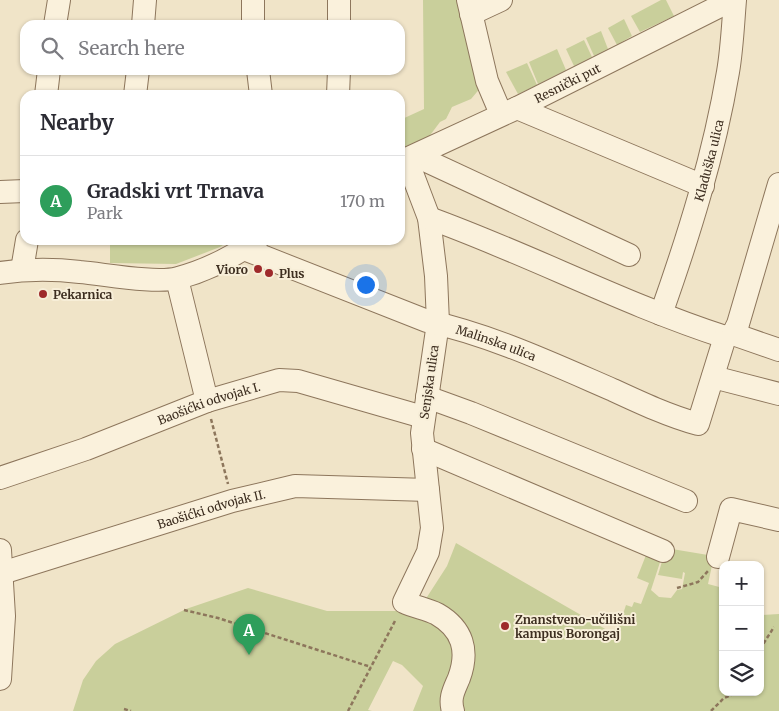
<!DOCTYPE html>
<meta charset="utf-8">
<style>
:root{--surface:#fff;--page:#f7f7f7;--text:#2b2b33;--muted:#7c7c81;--line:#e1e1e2;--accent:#9e2a2b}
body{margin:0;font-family:Merriweather,serif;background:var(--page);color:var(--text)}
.controls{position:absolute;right:15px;bottom:15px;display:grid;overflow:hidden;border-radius:10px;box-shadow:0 1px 4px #0004}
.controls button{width:45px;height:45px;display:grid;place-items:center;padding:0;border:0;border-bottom:1px solid var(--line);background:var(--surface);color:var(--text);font:25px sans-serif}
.you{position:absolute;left:365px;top:284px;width:18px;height:18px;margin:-12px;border:4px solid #fff;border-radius:50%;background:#1a73e8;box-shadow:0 0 0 8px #1a73e833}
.badge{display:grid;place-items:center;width:32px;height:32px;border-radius:50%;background:var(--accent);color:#fff;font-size:16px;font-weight:700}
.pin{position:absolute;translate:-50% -41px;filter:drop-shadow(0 1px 2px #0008)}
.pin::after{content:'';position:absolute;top:26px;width:18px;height:15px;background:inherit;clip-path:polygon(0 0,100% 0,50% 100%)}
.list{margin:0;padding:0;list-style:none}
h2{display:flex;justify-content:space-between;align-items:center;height:65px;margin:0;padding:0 20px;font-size:21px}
h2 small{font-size:16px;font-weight:400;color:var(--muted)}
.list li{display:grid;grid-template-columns:32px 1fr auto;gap:15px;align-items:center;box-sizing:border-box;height:90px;padding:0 20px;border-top:1px solid var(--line)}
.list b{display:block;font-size:19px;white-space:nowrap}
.list p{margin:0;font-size:16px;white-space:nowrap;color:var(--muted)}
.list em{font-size:16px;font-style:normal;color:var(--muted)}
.icon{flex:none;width:28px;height:28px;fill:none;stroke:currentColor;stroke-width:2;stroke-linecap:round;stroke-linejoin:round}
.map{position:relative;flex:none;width:779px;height:711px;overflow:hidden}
.search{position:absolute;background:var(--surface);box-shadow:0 1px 4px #0004;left:20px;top:20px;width:385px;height:55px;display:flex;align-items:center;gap:12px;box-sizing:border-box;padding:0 18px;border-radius:15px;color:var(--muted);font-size:19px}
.panel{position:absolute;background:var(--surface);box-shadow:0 1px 4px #0004;left:20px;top:90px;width:385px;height:155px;border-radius:15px}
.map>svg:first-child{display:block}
.green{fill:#c9cf9b}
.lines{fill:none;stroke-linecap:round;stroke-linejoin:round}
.minor-casing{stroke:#8d765c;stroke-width:24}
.path{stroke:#8d765c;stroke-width:2.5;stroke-dasharray:4 2.5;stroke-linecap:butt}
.minor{stroke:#faf1dc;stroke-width:22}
.poi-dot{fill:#9e2a2b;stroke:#f7eed8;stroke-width:2}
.labels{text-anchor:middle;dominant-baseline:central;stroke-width:4;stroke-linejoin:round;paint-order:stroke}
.street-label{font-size:12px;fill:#3d2e20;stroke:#f7eed8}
.poi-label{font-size:12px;font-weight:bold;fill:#3d2e20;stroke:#f7eed8;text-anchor:start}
</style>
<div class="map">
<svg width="779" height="711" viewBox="0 0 779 711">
<rect width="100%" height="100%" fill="#f0e4c8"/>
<!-- green -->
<g class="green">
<polygon points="423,0 462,0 482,86 471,99 452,107 446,119 440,122 428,138 400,148 400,120 424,109"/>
<polygon points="661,0 666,0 674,16 640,32 631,16"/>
<polygon points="624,19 632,36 617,45 608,28"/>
<polygon points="601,31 608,49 594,56 586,38"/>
<polygon points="584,40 592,57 574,66 566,49"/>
<polygon points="557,49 566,70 538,84 529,62"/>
<polygon points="527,63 537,85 518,94 506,72"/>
<polygon points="110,240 230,240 220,247 176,264 110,263"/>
<polygon points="456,543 607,630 618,629 626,605 632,607 634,602 641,604 649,583 637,578 648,550 662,556 651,590 659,597 671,598 677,590 682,589 685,573 683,572 682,579 658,575 666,548 714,556 708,584 723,588 723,692 760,692 760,615 779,614 779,711 413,711 423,686 402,665 393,661 368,710 372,711 73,711 83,680 96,661 115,644 186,609 248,588 327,611 418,611 447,566"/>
</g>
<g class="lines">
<!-- minor casing -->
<g class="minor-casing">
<g id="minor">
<polyline points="253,0 253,25"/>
<polyline points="468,0 487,81 501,114"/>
<polyline points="471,14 501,0"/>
<polyline points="55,25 59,0"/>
<polyline points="143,25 145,0"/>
<polyline points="339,25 339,0"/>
<polyline points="258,70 261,95"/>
<polyline points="46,95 49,70"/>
<polyline points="135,95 138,70"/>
<polyline points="338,95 339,70"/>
<polyline points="517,108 703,186"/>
<polyline points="416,156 629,255"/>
<path d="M407 160 429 218 436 276 438 323 422 433 432 528 428 552 404 602C415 607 427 609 437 614 463 629 469 651 459 678 454 690 449 698 453 711"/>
<path id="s1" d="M400 162 517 108 732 0"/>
<polyline points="0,192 25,191"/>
<path d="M429 218C529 254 623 304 725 337"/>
<path id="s2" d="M244 249 427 321C491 335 553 364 613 390 641 403 669 416 698 424L725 337 733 334 738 324 779 184"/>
<polyline points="22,270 27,240"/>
<path d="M0 273C26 269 54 269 80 272 104 274 156 284 178 278 205 271 234 256 257 240"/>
<polyline points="177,279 207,401"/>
<path id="s3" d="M661 314C689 235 714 155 728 72 732 49 733 24 735 0"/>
<polyline points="733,334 779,350"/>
<polyline points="713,377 779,394"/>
<polyline points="427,397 471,413 686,501"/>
<polyline points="423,449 663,551"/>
<path id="s4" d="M0 478 86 449 207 401 279 380 298 381 423 417"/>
<polyline points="0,550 4,616 0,679"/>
<polyline points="718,557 731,509 779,520"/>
<path id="s5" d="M2 573 232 501 295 486 428 490"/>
</g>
</g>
<!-- path -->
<g class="path">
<polyline points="211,419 228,484"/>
<polyline points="677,588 698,582 708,571"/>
<polyline points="184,610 218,618 371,667"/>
<polyline points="760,649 774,627"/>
<polyline points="124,709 131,711"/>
<polyline points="348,711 396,619"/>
<polyline points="711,711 724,698 739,692"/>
</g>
<!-- minor -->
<use href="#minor" class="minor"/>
</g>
<!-- markers -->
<g class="poi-dot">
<circle cx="258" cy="269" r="5"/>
<circle cx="269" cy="273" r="5"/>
<circle cx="43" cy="294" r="5"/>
<circle cx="505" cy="626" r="5"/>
</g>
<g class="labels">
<!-- street labels -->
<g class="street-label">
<text stroke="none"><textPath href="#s1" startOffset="185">Resnički put</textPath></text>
<text stroke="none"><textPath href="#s3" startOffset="161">Kladuška ulica</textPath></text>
<text stroke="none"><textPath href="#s2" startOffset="269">Malinska ulica</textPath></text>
<text transform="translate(429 382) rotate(-82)">Senjska ulica</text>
<text stroke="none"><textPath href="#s4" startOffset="222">Baošićki odvojak I.</textPath></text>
<text stroke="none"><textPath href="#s5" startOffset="219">Baošićki odvojak II.</textPath></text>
</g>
<!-- poi labels -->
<g class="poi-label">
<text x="248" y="269" text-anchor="end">Vioro</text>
<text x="279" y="273">Plus</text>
<text x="53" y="294">Pekarnica</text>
<text x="515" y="619">Znanstveno-učilišni<tspan x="515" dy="14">kampus Borongaj</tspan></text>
</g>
</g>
</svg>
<div class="controls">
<button>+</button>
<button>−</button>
<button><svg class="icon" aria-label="layers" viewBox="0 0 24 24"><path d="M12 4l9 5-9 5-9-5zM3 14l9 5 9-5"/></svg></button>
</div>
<div class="you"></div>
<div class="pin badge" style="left:249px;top:655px;background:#2e9e5b">A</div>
<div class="search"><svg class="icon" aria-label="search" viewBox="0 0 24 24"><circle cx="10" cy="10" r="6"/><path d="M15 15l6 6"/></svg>Search here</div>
<section class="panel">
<h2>Nearby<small></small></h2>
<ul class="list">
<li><span class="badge" style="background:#2e9e5b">A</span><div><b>Gradski vrt Trnava</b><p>Park</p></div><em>170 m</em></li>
</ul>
</section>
</div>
